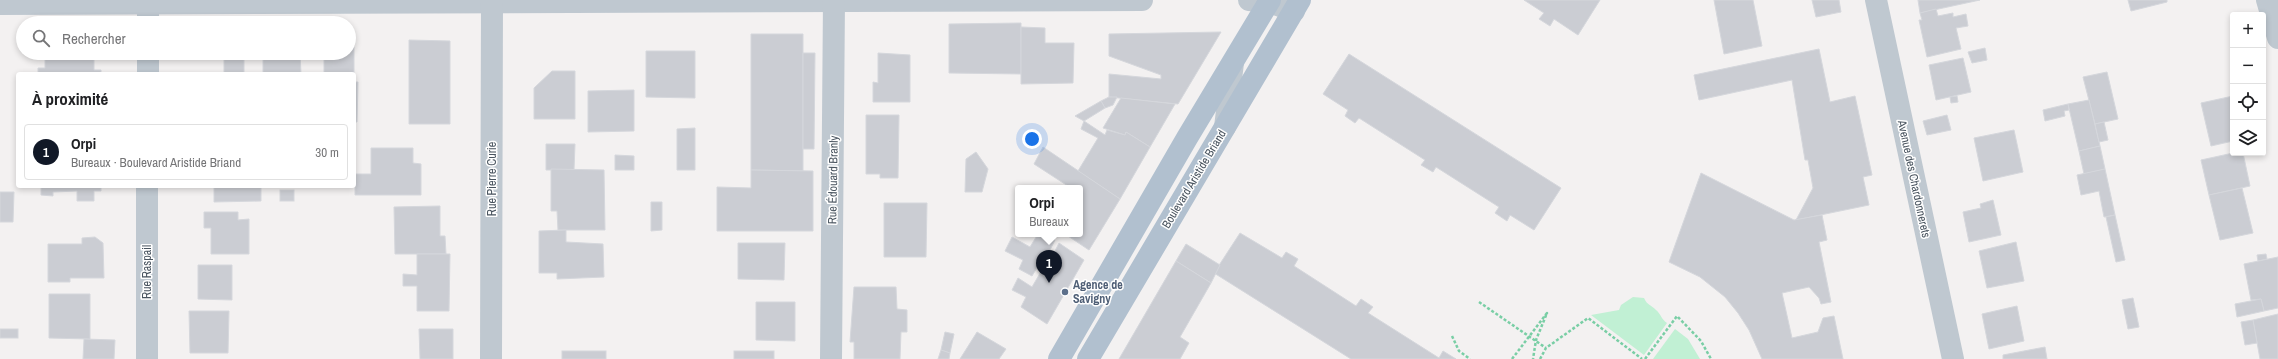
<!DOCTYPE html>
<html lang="fr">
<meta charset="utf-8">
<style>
:root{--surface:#fff;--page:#f6f6f6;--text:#202124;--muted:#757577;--line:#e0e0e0;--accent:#111827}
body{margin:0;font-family:"Archivo Narrow",sans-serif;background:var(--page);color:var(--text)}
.controls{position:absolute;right:12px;top:12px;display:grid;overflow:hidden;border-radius:4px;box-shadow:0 2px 6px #0003}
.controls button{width:36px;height:36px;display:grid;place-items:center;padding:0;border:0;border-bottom:1px solid var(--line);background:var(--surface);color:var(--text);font:20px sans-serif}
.you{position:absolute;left:1032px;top:139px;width:14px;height:14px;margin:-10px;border:3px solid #fff;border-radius:50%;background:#1a73e8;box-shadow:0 0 0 6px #1a73e833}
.badge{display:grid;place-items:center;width:26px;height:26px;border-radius:50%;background:var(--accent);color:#fff;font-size:13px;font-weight:700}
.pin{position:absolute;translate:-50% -33px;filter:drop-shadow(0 1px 2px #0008)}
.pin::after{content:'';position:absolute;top:21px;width:14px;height:12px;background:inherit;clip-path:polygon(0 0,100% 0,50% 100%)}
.popup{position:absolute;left:1015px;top:185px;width:68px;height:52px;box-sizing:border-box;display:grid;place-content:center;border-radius:4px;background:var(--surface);filter:drop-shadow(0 1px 3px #0005);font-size:13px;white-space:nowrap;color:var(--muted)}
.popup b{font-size:15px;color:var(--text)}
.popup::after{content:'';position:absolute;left:50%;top:100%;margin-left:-8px;border:8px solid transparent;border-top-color:var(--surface)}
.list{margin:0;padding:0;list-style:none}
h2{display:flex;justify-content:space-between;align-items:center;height:52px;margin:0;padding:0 16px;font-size:17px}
h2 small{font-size:13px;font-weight:400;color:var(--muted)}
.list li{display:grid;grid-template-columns:26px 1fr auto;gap:12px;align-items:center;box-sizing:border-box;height:56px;margin:0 8px 8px;padding:0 8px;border:1px solid var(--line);border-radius:4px}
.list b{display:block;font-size:15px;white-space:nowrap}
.list p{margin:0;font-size:13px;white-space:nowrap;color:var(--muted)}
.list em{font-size:13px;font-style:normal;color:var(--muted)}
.icon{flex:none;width:22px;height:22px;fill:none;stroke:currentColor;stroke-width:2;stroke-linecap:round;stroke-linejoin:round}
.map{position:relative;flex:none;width:2278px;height:359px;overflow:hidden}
.search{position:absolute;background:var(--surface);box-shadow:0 2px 6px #0003;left:16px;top:16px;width:340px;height:44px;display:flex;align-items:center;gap:10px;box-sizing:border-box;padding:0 14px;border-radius:22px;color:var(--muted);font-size:15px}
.panel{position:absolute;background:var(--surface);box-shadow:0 2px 6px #0003;left:16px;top:72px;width:340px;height:116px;border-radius:4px}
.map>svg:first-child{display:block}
.green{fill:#c1f0d4}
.building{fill:#cbcdd3;stroke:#d5d7dc}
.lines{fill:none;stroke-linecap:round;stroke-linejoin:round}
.path{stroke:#79cea5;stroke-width:2.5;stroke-dasharray:3 2;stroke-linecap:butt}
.minor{stroke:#bfc8d0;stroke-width:22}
.major{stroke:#b1c0cf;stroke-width:22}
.service-dot{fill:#5c6f8a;stroke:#fff;stroke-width:1.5}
.labels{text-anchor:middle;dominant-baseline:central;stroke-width:3;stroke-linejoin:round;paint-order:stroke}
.street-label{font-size:12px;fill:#49545f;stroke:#fff}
.service-label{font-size:12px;font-weight:bold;fill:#4e5e75;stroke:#fff;text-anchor:start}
</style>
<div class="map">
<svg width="2278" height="359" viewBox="0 0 2278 359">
<rect width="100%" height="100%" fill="#f3f1f1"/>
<!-- green -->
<g class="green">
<path d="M1633 297 1644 298C1647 305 1651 305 1656 310 1661 314 1661 319 1667 323L1644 355 1591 315 1619 310 1621 305Z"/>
<polygon points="1675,329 1688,339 1700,359 1653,359"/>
</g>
<!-- building -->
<g class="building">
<polygon points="1524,0 1600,0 1578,35 1554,19 1550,26 1539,19 1544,13"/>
<polygon points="1714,0 1753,0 1762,46 1724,54"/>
<polygon points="1812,0 1839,0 1841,12 1816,17"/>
<polygon points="1918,0 1980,0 1920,13"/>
<polygon points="2128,0 2167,0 2167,2 2131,11"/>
<polygon points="1936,9 1938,16 1953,13 1953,17 1966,14 1968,26 1956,28 1961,49 1927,57 1919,20 1922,20 1920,13"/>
<polygon points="1021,23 1021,74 949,73 949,24"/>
<polygon points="1021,27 1045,28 1045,43 1074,43 1073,83 1021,84"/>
<polygon points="1221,32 1178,104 1109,97 1109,74 1161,79 1161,75 1109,56 1109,34"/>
<polygon points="751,34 803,34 803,171 751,170"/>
<polygon points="349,40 354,40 354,74 324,74 324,53 349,53"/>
<polygon points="409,40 450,41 450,124 409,124"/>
<polygon points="1985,48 1987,60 1972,63 1968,52"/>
<polygon points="1819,49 1830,102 1855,96 1872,175 1863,177 1869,205 1796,220 1813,188 1808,160 1805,160 1792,80 1699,100 1694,75"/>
<polygon points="646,51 695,51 695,98 646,97"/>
<polygon points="45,53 94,53 94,70 101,70 101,74 38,74 38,68 45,68"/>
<rect x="224" y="53" width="20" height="21"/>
<polygon points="263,53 300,53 301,74 263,74"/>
<polygon points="803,53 815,53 814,149 803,149"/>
<polygon points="878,53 910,55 910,102 873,102 873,82 878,83"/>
<polygon points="1349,54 1561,188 1534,230 1510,215 1507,221 1495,213 1499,207 1436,167 1433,172 1421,165 1425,160 1359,118 1355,123 1345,116 1348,110 1323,94"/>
<polygon points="1963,58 1971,92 1936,100 1929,65"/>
<polygon points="552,71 575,71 575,119 534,119 534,88"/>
<polygon points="2107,72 2118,119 2095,124 2083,77"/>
<polygon points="354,82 358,82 357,122 354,122"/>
<polygon points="634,90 634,131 588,132 588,91"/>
<polygon points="1957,96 1958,102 1951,103 1950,97"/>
<polygon points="2233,96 2233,141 2211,146 2201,103"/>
<polygon points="1109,97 1117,97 1113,105 1105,108 1101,101"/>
<polygon points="1121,98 1175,104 1150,147 1126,132 1125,135 1103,128"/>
<polygon points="2089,100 2100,146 2079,151 2068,104"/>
<polygon points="1101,101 1105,108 1084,121 1075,116"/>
<polygon points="2068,104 2069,110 2064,111 2065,116 2045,121 2043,110"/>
<polygon points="866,115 899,115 898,178 880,178 880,174 866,174"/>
<polygon points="1947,115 1951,130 1927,135 1923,121"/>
<polygon points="1084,121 1105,135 1107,130 1125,135 1126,132 1150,147 1120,199 1078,171 1098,138 1081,129"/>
<polygon points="2104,122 2108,140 2099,142 2095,124"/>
<polygon points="695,128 695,170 677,170 677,129"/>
<polygon points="2014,130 2023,172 1983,181 1974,138"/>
<polygon points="546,144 575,144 574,170 546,170"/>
<polygon points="2100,146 2105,169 2084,174 2079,151"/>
<polygon points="1043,147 1120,199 1089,250 1065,234 1080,234 1080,188 1071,188 1034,164"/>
<polygon points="371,148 413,148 413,163 421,164 421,195 355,195 355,174 371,174"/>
<polygon points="976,152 988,169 982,192 965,192 966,159"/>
<polygon points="2233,153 2243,153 2250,186 2209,195 2201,160"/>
<polygon points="615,155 634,156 634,170 615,170"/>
<polygon points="551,169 604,170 605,230 558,230 557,211 551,211"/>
<polygon points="2105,169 2115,215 2104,217 2099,191 2081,195 2077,175"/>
<polygon points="751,170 813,171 813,231 717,231 717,187 751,188"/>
<polygon points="1701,173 1794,220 1822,215 1827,240 1819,242 1831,302 1821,304 1819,298 1809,287 1782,293 1792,338 1818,332 1823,318 1834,316 1843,359 1762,359 1749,330 1738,313 1725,297 1700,277 1669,262"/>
<polygon points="41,186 101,186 101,191 94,191 94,201 77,201 77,191 53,192 53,196 41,195"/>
<polygon points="214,186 261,186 261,201 214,202"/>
<polygon points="2242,188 2253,233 2220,240 2209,195"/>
<rect x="280" y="190" width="14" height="11"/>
<polygon points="0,192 14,192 13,222 0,222"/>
<polygon points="1993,200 2001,235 1969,242 1963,212 1981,208 1980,204"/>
<polygon points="651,202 662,202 662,230 651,231"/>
<polygon points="884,203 927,203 926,257 884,257"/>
<polygon points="440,206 440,236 445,236 446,254 395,254 394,207"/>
<polygon points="204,212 238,212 238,220 249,219 249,254 211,254 211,228 204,228"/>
<polygon points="2115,215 2125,260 2116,262 2106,217"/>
<polygon points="566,230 566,242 603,244 604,277 557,279 557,273 539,273 539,231"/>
<polygon points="1240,233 1282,258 1286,252 1298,259 1294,266 1356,306 1361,299 1373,307 1368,313 1439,358 1443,351 1456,359 1351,359 1214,273"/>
<polygon points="1038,234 1046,234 1055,240 1044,262 1041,261 1032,276 1019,269 1023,260 1005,251 1012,237 1030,247"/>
<polygon points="95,237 103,243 104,278 70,278 70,282 48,282 48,244 82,244 82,238"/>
<polygon points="2016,242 2024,281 1987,288 1979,251"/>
<polygon points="738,243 785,243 784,280 738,279"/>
<polygon points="1059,243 1084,260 1047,324 1021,307 1026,297 1012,290 1018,278 1032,287 1046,263 1048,265"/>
<polygon points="1186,244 1220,265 1211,283 1176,261"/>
<polygon points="417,254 450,254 449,311 417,311 417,286 403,286 403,274 417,275"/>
<polygon points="2266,254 2267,259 2258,261 2257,255"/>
<polygon points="2278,257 2278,308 2264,311 2261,299 2251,300 2244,264"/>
<polygon points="1176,261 1211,283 1180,337 1189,343 1180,359 1119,359"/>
<polygon points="198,265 232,265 232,300 198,299"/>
<polygon points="854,287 896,287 897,309 907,310 907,332 901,332 900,359 854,359 854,342 850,342"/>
<polygon points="49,294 90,294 90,339 49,338"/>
<polygon points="2133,298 2139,327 2128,329 2122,300"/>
<polygon points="2261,299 2264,311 2237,317 2235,304"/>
<polygon points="756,302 795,302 795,341 756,340"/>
<polygon points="2017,306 2024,341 1989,349 1982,314"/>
<polygon points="189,311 229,311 228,353 190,353"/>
<polygon points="2278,314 2278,359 2260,359 2253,320"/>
<polygon points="2253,320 2257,343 2245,345 2241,322"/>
<rect x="0" y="329" width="18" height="9"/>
<polygon points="419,329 453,329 453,359 420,359"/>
<polygon points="945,332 954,334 950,353 941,350"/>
<polygon points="977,332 1006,349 999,359 960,359"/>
<polygon points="84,339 115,340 114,359 83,359"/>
<polygon points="2045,347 2047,359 2003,359 2003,355"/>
<polygon points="941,350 950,353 949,359 938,359"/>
<rect x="562" y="351" width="44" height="8"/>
<rect x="734" y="351" width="40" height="8"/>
</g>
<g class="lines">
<!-- path -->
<g class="path">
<polyline points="1479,302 1546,348"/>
<polyline points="1452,336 1459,351 1470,359"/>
<polyline points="1512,359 1547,313 1536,340 1533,359"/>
<polyline points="1540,359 1546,348 1588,318 1642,359"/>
<polyline points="1645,359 1677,316 1701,341 1711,359"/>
</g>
<!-- minor -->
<g class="minor">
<polyline points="1249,0 1269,2 1294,11"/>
<polyline points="1876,0 1953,359"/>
<polyline points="2267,0 2278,38"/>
<polyline points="0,4 1142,0"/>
<polyline points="148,23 148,0"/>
<polyline points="148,74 148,53"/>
<polyline points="1225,127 1233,63"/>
<polyline points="147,359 147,186"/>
<polyline points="491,359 492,0"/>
<polyline points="831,359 834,0"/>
</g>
<!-- major -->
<g class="major">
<polyline points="1059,359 1187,138 1270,0"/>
<polyline points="1088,359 1300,0"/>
</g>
</g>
<!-- markers -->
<circle class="service-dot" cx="1065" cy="292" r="4"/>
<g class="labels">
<!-- street labels -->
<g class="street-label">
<text transform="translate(492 179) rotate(-90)">Rue Pierre Curie</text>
<text transform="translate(1194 179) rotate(-59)">Boulevard Aristide Briand</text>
<text transform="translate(1914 179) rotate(78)">Avenue des Chardonnerets</text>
<text transform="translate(833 180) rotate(-89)">Rue Édouard Branly</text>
<text transform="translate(147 272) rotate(-90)">Rue Raspail</text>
</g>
<!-- service labels -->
<g class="service-label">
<text x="1073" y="285">Agence de<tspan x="1073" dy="14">Savigny</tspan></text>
</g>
</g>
</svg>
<div class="controls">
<button>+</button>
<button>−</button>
<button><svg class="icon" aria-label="locate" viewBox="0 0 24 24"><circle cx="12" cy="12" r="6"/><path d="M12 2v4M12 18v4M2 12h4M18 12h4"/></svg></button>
<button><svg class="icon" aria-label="layers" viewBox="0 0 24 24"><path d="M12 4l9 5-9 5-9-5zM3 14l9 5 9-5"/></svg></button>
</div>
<div class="you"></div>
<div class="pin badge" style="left:1049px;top:283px">1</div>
<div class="popup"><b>Orpi</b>Bureaux</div>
<div class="search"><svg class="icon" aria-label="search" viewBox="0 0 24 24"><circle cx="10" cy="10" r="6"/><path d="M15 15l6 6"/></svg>Rechercher</div>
<section class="panel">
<h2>À proximité<small></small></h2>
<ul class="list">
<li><span class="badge">1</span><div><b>Orpi</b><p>Bureaux · Boulevard Aristide Briand</p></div><em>30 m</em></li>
</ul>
</section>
</div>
